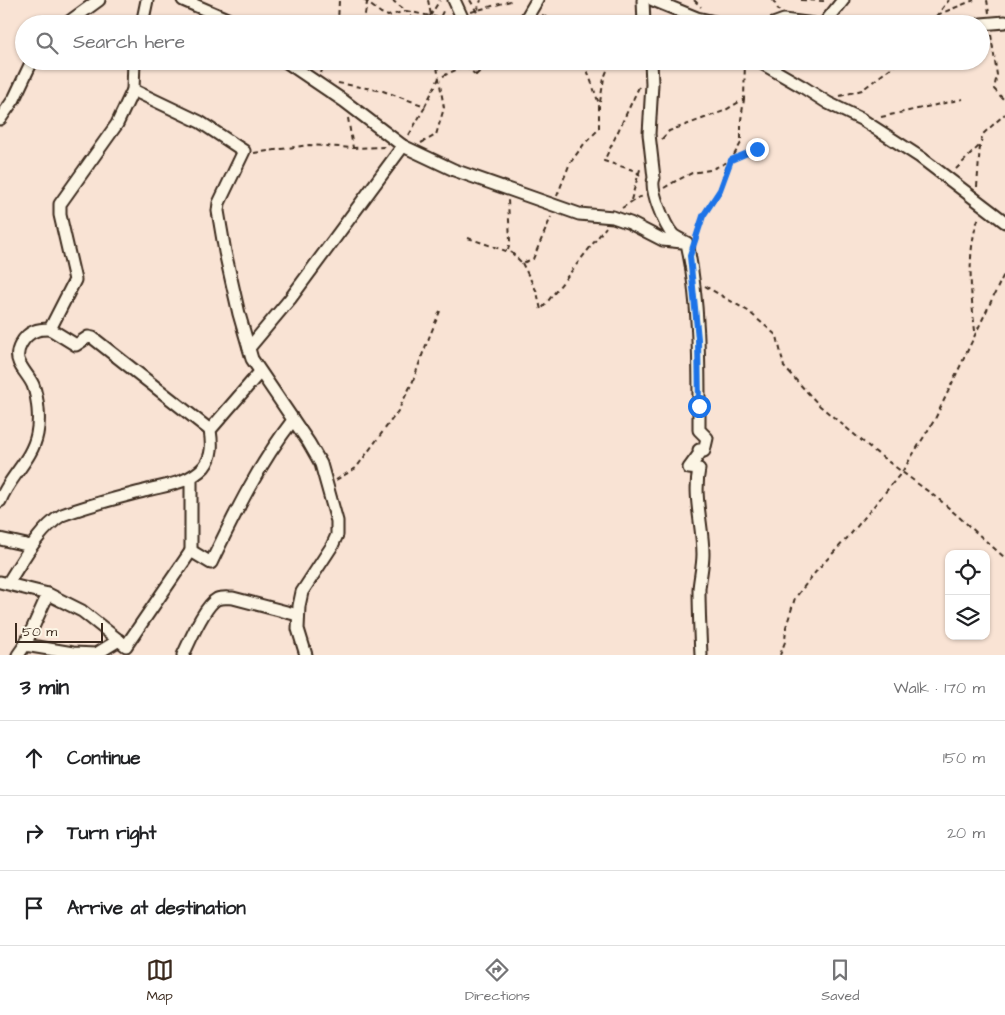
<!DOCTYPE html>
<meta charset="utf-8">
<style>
:root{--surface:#fff;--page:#f6f6f6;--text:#202124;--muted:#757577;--line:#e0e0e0;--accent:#3b2a1e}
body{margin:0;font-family:"Architects Daughter",sans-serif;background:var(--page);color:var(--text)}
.controls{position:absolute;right:15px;bottom:15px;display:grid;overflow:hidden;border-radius:10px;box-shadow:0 1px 4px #0004}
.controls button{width:45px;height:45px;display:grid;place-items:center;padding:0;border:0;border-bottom:1px solid var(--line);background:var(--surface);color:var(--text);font:25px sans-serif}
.scale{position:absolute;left:15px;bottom:12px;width:88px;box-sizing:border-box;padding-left:5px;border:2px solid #3b2a1e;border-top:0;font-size:14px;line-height:18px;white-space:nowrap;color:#3b2a1e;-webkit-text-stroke:4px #fcf5e5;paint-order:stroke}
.stop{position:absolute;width:15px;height:15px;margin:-11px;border:4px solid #1a73e8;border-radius:50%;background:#fff}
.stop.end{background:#1a73e8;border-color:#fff;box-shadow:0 1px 5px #0008}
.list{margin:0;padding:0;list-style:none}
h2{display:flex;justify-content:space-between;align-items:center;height:65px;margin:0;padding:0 20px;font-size:21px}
h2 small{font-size:16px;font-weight:400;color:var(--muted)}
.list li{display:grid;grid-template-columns:32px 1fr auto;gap:15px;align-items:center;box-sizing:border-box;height:75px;padding:0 20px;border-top:1px solid var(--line)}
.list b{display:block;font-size:19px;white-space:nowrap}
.list em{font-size:16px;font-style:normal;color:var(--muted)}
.icon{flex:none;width:28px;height:28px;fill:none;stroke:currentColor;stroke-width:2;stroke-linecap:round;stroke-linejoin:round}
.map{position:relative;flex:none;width:1005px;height:655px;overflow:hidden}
.search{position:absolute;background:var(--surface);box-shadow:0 1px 4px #0004;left:15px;right:15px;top:15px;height:55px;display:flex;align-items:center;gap:12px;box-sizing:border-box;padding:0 18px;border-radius:28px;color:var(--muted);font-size:19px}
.sheet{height:290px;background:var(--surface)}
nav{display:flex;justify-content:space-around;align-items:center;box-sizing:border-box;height:70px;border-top:1px solid var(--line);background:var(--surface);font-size:14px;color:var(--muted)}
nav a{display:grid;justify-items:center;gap:2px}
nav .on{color:var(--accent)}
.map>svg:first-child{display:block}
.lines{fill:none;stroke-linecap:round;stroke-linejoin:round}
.minor-casing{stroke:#3b2a1e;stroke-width:15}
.path{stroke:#3b2a1e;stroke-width:2;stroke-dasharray:5 4;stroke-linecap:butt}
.minor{stroke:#fcf5e5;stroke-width:11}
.route{stroke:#1a73e8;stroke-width:6}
</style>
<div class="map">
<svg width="1005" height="655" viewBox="0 0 1005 655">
<rect width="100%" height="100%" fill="#f9e3d4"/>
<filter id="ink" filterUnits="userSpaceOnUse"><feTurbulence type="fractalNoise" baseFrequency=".02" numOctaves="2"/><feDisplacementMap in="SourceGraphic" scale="10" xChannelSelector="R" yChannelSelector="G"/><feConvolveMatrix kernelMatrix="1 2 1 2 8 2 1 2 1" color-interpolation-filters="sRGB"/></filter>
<g filter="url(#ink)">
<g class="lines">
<!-- minor casing -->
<g class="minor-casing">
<g id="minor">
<polyline points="183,0 227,19 233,24"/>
<polyline points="454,0 465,24"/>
<polyline points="643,0 644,24"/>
<polyline points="653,0 697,18 724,24"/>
<polyline points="66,24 99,0"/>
<polyline points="142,24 147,0"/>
<polyline points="523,24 537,0"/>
<polyline points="773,24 784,20 814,24"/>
<polyline points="824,24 843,0"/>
<polyline points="905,24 912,24"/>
<polyline points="981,24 1005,22"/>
<polyline points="285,61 344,101 403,146 454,170 579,214 613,217 630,223 663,240 682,242"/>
<path d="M651 61 652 84 649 134 654 178C649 189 665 226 673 235 677 238 683 241 687 243 700 304 699 368 699 430L707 438 704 451 699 450 700 453 689 468 699 469C693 497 703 526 703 554 703 566 700 577 699 589 699 611 700 633 701 655"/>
<polyline points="758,61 803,87 828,103 861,119 920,157 1005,222"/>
<polyline points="133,90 200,122 244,151 219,203 218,211 225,252 239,314 252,359 309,443 321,464 337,521 337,535 332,546 302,592 299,606 298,629 306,655"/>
<polyline points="0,119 14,99 32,61"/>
<polyline points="50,329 76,345 88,337 93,338 210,430"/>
<polyline points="249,348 290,299 403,146"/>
<path d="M0 501C9 477 32 460 37 434 40 420 38 398 33 385 29 376 22 370 19 362 14 351 24 335 35 331 39 329 45 329 50 329L75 280 60 215V204L117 124 133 90 134 61"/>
<polyline points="0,539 31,546"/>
<polyline points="191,551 191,478"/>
<path d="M0 582 48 594 82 611 126 646 191 551 211 563C235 513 259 464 293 420"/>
<path d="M8 583C23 560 38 530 62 515 89 505 117 498 144 491 165 485 188 484 204 467 213 456 212 443 210 430L260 372"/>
<polyline points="25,645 73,653 96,654 119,640"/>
<polyline points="18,655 25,645 48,594"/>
<path d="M183 655C190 641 204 606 217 599 222 597 228 598 233 598L298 615"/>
</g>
</g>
<!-- path -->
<g class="path">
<polyline points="364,0 381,13 388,16 406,11 418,24"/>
<polyline points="392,0 406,11 440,18 450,17"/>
<polyline points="428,0 431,15"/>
<polyline points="470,0 479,16 497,24"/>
<polyline points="694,0 701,7"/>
<polyline points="773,0 779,11"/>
<polyline points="801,0 827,1"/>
<polyline points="987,0 989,13"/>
<polyline points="477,11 481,0"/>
<polyline points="471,12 514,0"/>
<polyline points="542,15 553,21 563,24"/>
<polyline points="937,15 974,0"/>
<polyline points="338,24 339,0"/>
<polyline points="352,24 364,20 367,3 369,0"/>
<polyline points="425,24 440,0"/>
<polyline points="437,24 444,9"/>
<polyline points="500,24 500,20"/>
<polyline points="930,24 949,0"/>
<polyline points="991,35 997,75 994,89 1005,101"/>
<polyline points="458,61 476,75 475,61"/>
<polyline points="321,73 325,61"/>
<polyline points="476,75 490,61"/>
<polyline points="338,83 383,91 425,106 439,78 464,66"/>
<polyline points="639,87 604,161 636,171 641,177"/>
<polyline points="840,96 862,90 900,61"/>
<polyline points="600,102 604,78 611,61"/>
<polyline points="881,117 963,99"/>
<polyline points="348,118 353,148"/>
<polyline points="409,135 425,107"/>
<polyline points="662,139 669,131 724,111 744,99 745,61"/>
<polyline points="421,143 436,135 444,108 436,61"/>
<polyline points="254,153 309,145 353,148 386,147"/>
<polyline points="956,169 979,146"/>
<polyline points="977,187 980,145 983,134 1005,114"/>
<polyline points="664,188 674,182 692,173 710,170 757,149"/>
<polyline points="557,196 570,163 584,144 599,129 599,104 584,61"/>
<polyline points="631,200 641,166"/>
<polyline points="622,208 637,198 644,196"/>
<polyline points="696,236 703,216 720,190 727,167 741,143 741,120 744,99"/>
<polyline points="468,238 512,253 522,263 533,259 551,217"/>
<polyline points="508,250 510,241 508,200"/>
<polyline points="522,263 537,292 541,310 606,227"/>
<polyline points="705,286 748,311 777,336 784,367 820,406 878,454 941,501 1005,558"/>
<path d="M975 331C971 296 966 250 979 217"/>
<polyline points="336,480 356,468 398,411 413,381 424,350 440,311"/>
<polyline points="780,655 785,642 786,627 795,598 818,569 850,535 902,472 935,419 1005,272"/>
</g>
<!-- minor -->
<use href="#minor" class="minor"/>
</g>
</g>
<g class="lines" filter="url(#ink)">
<!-- route -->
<polyline class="route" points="699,406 698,339 690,256 703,216 720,190 731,160 757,149"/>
</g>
</svg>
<div class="controls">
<button><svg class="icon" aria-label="locate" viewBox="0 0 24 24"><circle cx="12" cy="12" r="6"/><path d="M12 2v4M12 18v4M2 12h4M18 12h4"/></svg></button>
<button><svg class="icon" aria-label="layers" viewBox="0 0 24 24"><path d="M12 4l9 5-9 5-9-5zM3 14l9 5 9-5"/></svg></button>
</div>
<div class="scale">50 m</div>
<div class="stop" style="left:699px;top:406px"></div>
<div class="stop end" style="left:757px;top:149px"></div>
<div class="search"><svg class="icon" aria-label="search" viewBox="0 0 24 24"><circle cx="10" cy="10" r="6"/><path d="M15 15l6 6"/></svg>Search here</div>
</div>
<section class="sheet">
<h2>3 min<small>Walk · 170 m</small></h2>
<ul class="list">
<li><svg class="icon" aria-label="ahead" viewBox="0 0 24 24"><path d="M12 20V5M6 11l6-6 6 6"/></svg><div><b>Continue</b></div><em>150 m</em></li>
<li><svg class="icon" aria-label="right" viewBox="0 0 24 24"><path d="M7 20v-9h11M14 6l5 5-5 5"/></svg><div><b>Turn right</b></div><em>20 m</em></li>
<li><svg class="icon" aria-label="arrive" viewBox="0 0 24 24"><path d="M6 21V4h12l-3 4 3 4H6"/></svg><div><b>Arrive at destination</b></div></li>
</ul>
</section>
<nav>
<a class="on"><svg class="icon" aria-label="map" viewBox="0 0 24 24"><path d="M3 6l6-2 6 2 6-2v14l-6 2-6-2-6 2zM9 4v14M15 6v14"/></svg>Map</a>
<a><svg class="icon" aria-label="directions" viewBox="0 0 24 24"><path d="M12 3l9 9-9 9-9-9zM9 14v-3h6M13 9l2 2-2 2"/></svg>Directions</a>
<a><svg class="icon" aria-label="saved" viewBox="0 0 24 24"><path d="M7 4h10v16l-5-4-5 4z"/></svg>Saved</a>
</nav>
